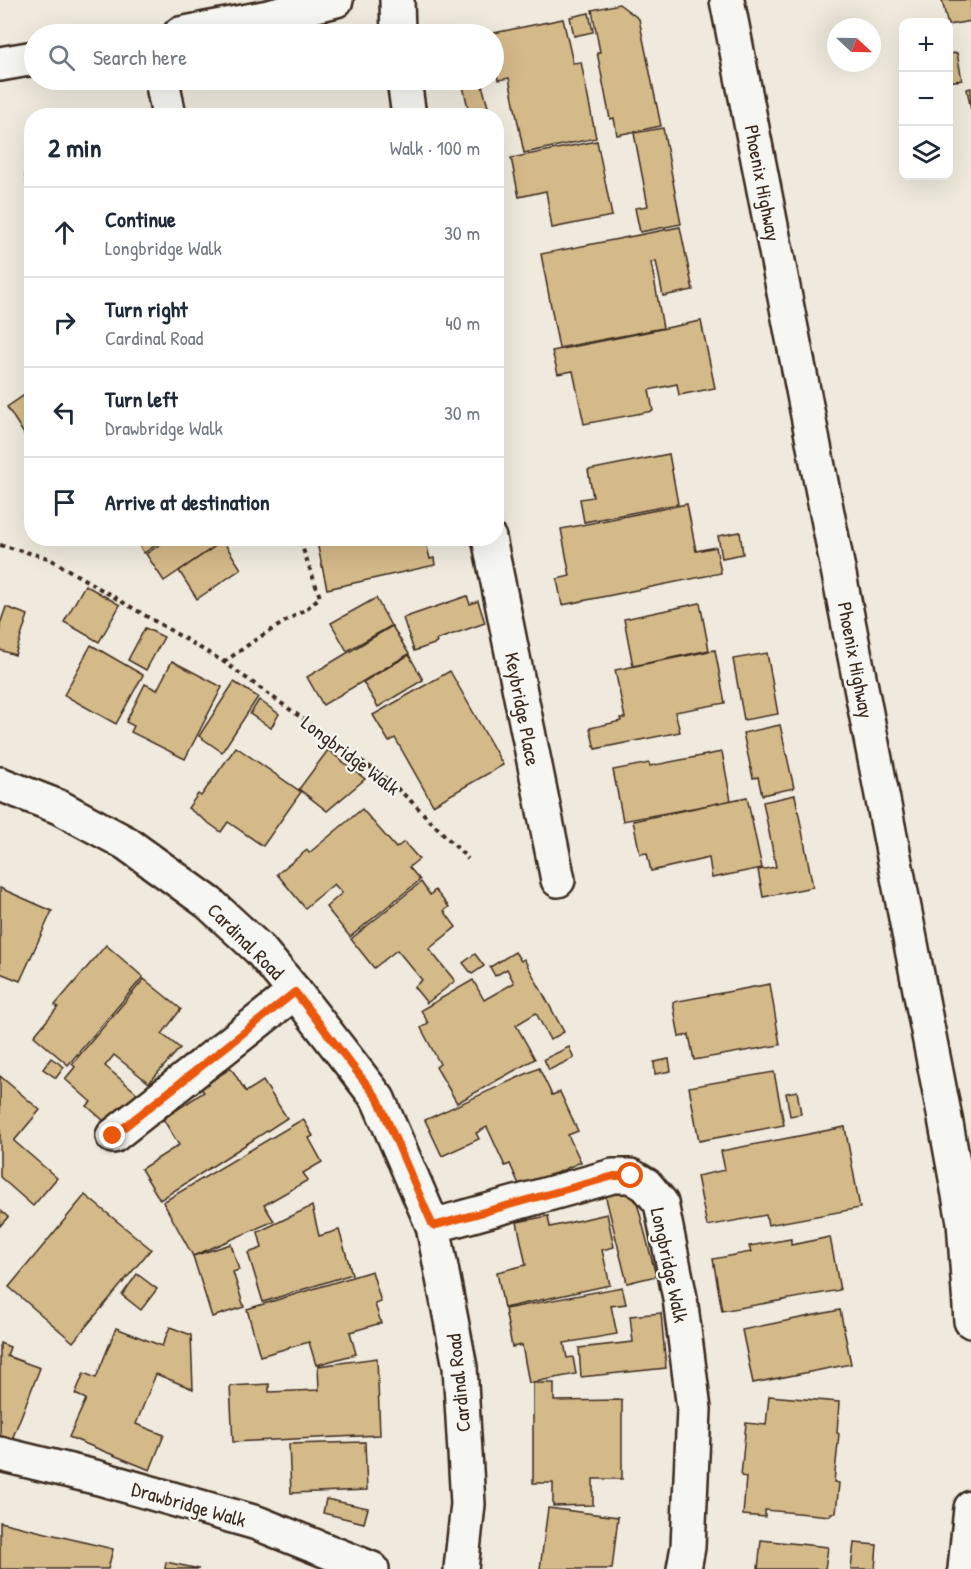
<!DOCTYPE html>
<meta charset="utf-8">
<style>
:root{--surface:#fff;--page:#f2f2f3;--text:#1f2937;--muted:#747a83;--line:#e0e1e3}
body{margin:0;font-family:"Patrick Hand",sans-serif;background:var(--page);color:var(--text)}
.controls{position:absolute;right:18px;top:18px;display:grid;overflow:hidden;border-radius:12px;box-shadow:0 6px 24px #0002}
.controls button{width:54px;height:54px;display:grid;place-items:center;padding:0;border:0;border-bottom:2px solid var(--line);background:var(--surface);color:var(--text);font:30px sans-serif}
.compass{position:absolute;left:827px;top:18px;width:54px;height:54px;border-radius:50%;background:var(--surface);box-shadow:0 6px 24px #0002;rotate:112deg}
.stop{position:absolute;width:18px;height:18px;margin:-14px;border:4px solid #ea580c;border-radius:50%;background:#fff}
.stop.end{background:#ea580c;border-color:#fff;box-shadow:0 2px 6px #0008}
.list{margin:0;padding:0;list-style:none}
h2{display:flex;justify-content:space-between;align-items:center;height:78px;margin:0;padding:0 24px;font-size:26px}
h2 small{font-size:20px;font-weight:400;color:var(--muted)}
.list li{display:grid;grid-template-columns:39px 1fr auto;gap:18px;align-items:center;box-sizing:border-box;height:90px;padding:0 24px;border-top:2px solid var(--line)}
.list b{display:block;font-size:22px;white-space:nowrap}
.list p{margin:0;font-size:20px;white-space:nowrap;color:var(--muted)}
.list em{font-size:20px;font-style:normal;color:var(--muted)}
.icon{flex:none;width:33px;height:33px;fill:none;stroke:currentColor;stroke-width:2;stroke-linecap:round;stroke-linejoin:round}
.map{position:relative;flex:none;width:971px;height:1569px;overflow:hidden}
.search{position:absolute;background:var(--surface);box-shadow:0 6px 24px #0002;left:24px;top:24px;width:480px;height:66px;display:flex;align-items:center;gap:15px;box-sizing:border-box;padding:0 21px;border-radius:33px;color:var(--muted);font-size:22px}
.panel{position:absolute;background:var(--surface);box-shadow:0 6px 24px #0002;left:24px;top:108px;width:480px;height:438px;border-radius:24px}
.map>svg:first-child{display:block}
.building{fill:#d4b989;stroke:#3b2a1e;stroke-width:1.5}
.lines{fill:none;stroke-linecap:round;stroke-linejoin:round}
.street-casing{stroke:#3b2a1e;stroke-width:38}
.secondary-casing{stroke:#3b2a1e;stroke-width:38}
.path{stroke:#3b2a1e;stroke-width:4;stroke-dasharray:4.5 4.5;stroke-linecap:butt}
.street{stroke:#f6f6f2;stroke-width:33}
.secondary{stroke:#f6f6f2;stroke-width:33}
.route{stroke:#ea580c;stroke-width:8}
.labels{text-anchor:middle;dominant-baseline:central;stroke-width:4.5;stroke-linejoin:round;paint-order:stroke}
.street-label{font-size:20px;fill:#3b2a1e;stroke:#f6f6f2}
</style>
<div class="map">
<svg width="971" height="1569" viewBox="0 0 971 1569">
<rect width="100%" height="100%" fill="#efeadd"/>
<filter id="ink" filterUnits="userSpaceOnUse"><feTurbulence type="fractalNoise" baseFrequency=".0167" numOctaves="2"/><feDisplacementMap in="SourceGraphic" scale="12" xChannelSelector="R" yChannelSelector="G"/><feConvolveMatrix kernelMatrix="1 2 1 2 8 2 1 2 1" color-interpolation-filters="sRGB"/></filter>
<g filter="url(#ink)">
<!-- building -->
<g class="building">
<polygon points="942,0 971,0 971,21 948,25 948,22 947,22"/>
<polygon points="619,4 639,19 661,126 617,135 614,118 610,119 597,52 600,52 592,10"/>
<polygon points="589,13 593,32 574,36 570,17"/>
<polygon points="563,19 573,63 581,62 596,138 524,153 509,78 498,80 494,58 494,34 489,34"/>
<polygon points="957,53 962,80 948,82 948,54"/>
<polygon points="481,81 488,107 469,112 463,86"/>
<polygon points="971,88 971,110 967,89"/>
<polygon points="663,128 681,224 640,232 635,208 648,206 634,133"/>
<polygon points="597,141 612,216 552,228 546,191 519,197 511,158"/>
<polygon points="32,175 32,206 25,176"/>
<polygon points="680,227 693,290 663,296 656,261 651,262 663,328 559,348 541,254"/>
<polygon points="701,321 715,388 679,395 677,384 649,390 653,411 584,424 573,371 558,374 552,351"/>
<polygon points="32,390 32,429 24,434 7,407"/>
<polygon points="32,429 32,445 24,434"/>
<polygon points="669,454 678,504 584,522 580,499 593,497 588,470"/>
<polygon points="687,504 696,551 716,547 721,573 562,605 557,579 570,576 561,529"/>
<polygon points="740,532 743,554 722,558 718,536"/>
<polygon points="134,538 166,538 144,553"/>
<polygon points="170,538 227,538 164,581 146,554"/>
<polygon points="316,538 425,538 430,559 434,558 435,565 327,589"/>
<polygon points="223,541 241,569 197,599 179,571"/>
<polygon points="85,585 120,605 99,642 64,622"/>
<polygon points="467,596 470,604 478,601 485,623 436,640 437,643 414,651 403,618"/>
<polygon points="376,598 391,626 347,651 331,623"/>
<polygon points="700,603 709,650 633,666 624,619"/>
<polygon points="6,607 28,615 15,655 0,650 0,624"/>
<polygon points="392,626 409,654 323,705 307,677"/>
<polygon points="145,628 164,637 146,670 128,660"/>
<polygon points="91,645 143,675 116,724 64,695"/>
<polygon points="715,650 725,703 675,712 680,732 595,749 590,728 621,721 620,718 625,718 615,670"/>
<polygon points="767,653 778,714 744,720 733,659"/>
<polygon points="409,655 423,680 378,707 363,682"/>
<polygon points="172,661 222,687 185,759 131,732 134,726 126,722 145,684 157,690"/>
<polygon points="450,671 503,765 433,805 395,738 389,742 373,715"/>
<polygon points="234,682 258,697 222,752 199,736"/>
<polygon points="259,700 279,714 271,728 250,714"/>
<polygon points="780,725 794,788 762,795 758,777 753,778 743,733"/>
<polygon points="236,747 301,792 263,846 228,822 221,832 188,808 198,794 201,796"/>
<polygon points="328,750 365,779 327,811 299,789"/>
<polygon points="722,752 731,801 623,821 613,770 649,763 650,766"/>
<polygon points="795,795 813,887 763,897 758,870 776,867 763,802"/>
<polygon points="747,797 762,868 712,878 709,858 651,871 647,853 640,854 633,821"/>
<polygon points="362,809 396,848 404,842 419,859 409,867 420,880 350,937 326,907 342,893 334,884 305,908 277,874 307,850 309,853"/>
<polygon points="421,882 430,895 435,890 449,907 444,911 456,927 429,949 455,981 427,1003 414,987 422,980 397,950 374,968 351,939"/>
<polygon points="0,888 52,911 20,981 0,973"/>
<polygon points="106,945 143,977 68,1065 34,1036 58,1007 55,1005"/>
<polygon points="515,952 521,961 524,959 564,1032 550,1040 536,1013 516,1025 535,1059 457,1103 436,1067 440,1064 421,1028 428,1023 421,1010 473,980 484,1000 514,983 507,969 495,976 490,967"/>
<polygon points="475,954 484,966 472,974 463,963"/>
<polygon points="144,979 181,1009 162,1034 180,1048 149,1083 114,1055 105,1066 138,1094 104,1121 87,1106 91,1102 65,1079 75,1067 72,1064"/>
<polygon points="770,984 780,1045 694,1060 689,1035 679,1037 673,1002"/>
<polygon points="569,1047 574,1058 549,1070 544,1059"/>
<polygon points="51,1058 64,1067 56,1078 43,1069"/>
<polygon points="669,1059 671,1071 655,1074 654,1062"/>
<polygon points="231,1068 246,1092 263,1081 287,1118 160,1200 141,1169 179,1145 163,1119 204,1092 200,1088"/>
<polygon points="539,1068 552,1095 560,1092 578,1131 568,1135 581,1162 521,1189 510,1164 505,1166 487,1127 476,1133 479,1139 442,1156 425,1120"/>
<polygon points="774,1072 784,1125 699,1141 689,1087"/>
<polygon points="0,1076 40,1110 14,1141 57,1178 33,1206 0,1177"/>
<polygon points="797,1091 801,1114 790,1116 786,1093"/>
<polygon points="303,1119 313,1136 309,1138 322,1162 303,1173 308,1180 264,1205 274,1221 193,1256 163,1202"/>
<polygon points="845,1127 860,1208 768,1225 766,1215 707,1226 697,1176 725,1170 721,1151"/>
<polygon points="633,1187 656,1276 627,1283 605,1194"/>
<polygon points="85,1195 151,1249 73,1342 9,1287"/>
<polygon points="312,1206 319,1236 339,1230 352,1274 263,1302 248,1253 262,1248 258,1232"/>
<polygon points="0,1210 8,1217 0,1226"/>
<polygon points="607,1214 614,1247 602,1250 610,1285 504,1308 497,1272 526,1265 517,1222 548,1216 550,1227"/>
<polygon points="830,1237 840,1290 722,1311 713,1259 751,1252 749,1246 791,1239 791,1245"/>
<polygon points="231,1244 239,1270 233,1272 244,1307 212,1317 193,1256"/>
<polygon points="372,1271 381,1302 375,1304 381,1323 350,1332 356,1354 316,1365 309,1342 260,1356 247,1309"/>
<polygon points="137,1274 157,1289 141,1310 122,1295"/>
<polygon points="622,1287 626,1304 611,1306 617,1334 564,1343 567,1358 573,1357 576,1374 529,1383 522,1345 512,1347 505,1309"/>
<polygon points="840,1310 851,1364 753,1383 742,1330"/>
<polygon points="661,1313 666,1368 581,1377 579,1348 633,1342 630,1316"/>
<polygon points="170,1327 191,1335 193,1389 156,1374 136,1424 164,1435 150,1470 69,1437 86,1399 75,1394 84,1373 96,1378 116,1328 162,1346"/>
<polygon points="0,1343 10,1347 7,1356 40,1368 11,1442 0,1438"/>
<polygon points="377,1358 380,1435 233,1442 230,1386 269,1384 269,1392 319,1390 318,1366"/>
<polygon points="533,1383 554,1383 554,1401 622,1400 622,1479 593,1479 593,1505 553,1506 553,1483 533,1483"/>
<polygon points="769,1396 839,1402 837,1433 839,1434 834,1482 839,1483 836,1513 831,1513 830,1516 765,1510 765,1517 743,1515 746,1477 741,1476 746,1423 766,1425"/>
<polygon points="365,1442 367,1490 291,1493 289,1444"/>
<polygon points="326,1499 368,1508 364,1523 323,1513"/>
<polygon points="548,1508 618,1517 612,1569 540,1569"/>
<polygon points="0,1522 113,1549 108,1569 0,1569"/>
<polygon points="761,1540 828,1547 825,1569 758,1569"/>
<polygon points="854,1543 877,1545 875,1569 851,1569"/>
<polygon points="166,1562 199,1569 165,1569"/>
</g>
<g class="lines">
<!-- street casing -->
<g class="street-casing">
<g id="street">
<polyline points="397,0 398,34"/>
<polyline points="162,80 169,116"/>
<polyline points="404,80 409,116"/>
<polyline points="489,538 558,880"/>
<polyline points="0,784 59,807 126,843 209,903 260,950 295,992 378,1099 433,1226 460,1367 468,1504 461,1569"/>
<polyline points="113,1136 295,992"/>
<polyline points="433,1226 613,1176 631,1176 646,1185 661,1203 680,1298 694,1409 688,1547 684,1569"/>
<polyline points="0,1454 99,1478 257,1523 372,1569"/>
</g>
</g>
<!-- secondary casing -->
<g class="secondary-casing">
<g id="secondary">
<polyline points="727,0 944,1113 964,1222 971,1321"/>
<polyline points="180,34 269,17 336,0"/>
<polyline points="0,64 34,58"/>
<polyline points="965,1569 971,1508"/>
</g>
</g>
<!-- path -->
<g class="path">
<polyline points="0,545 48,558 224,662 388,780 413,803 468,859"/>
<polyline points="224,662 258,638 306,609 320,597 299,538"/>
</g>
<!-- street -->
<use href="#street" class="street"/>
<!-- secondary -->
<use href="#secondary" class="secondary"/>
</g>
</g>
<g class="lines" filter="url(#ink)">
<!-- route -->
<polyline class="route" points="113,1136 295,992 378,1099 433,1226 614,1176 631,1176"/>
</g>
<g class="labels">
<!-- street labels -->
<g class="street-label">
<text transform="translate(763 183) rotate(79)">Phoenix Highway</text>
<text transform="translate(856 660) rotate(79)">Phoenix Highway</text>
<text transform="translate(523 709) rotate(79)">Keybridge Place</text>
<text transform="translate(351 755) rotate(37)">Longbridge Walk</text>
<text transform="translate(246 941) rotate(45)">Cardinal Road</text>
<text transform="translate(670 1265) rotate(78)">Longbridge Walk</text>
<text transform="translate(458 1383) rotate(-96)">Cardinal Road</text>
<text transform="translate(189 1504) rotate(16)">Drawbridge Walk</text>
</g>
</g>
</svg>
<div class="controls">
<button>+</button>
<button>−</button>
<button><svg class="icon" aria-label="layers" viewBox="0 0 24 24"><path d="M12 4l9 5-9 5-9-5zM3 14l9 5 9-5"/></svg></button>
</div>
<svg class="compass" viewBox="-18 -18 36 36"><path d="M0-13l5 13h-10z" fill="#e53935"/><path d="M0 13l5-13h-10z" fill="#747a83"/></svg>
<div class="stop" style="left:631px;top:1176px"></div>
<div class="stop end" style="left:113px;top:1136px"></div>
<div class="search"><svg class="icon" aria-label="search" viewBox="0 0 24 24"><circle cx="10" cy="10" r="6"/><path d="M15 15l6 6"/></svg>Search here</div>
<section class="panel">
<h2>2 min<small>Walk · 100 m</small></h2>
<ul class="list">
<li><svg class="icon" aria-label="ahead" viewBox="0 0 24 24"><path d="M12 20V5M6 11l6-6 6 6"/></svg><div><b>Continue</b><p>Longbridge Walk</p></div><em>30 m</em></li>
<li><svg class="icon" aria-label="right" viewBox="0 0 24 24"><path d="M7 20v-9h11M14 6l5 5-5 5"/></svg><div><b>Turn right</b><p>Cardinal Road</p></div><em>40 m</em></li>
<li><svg class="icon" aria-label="left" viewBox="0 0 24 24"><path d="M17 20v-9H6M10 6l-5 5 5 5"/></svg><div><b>Turn left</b><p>Drawbridge Walk</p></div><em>30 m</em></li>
<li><svg class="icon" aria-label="arrive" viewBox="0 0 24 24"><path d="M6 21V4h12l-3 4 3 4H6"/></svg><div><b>Arrive at destination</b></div></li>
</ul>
</section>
</div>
